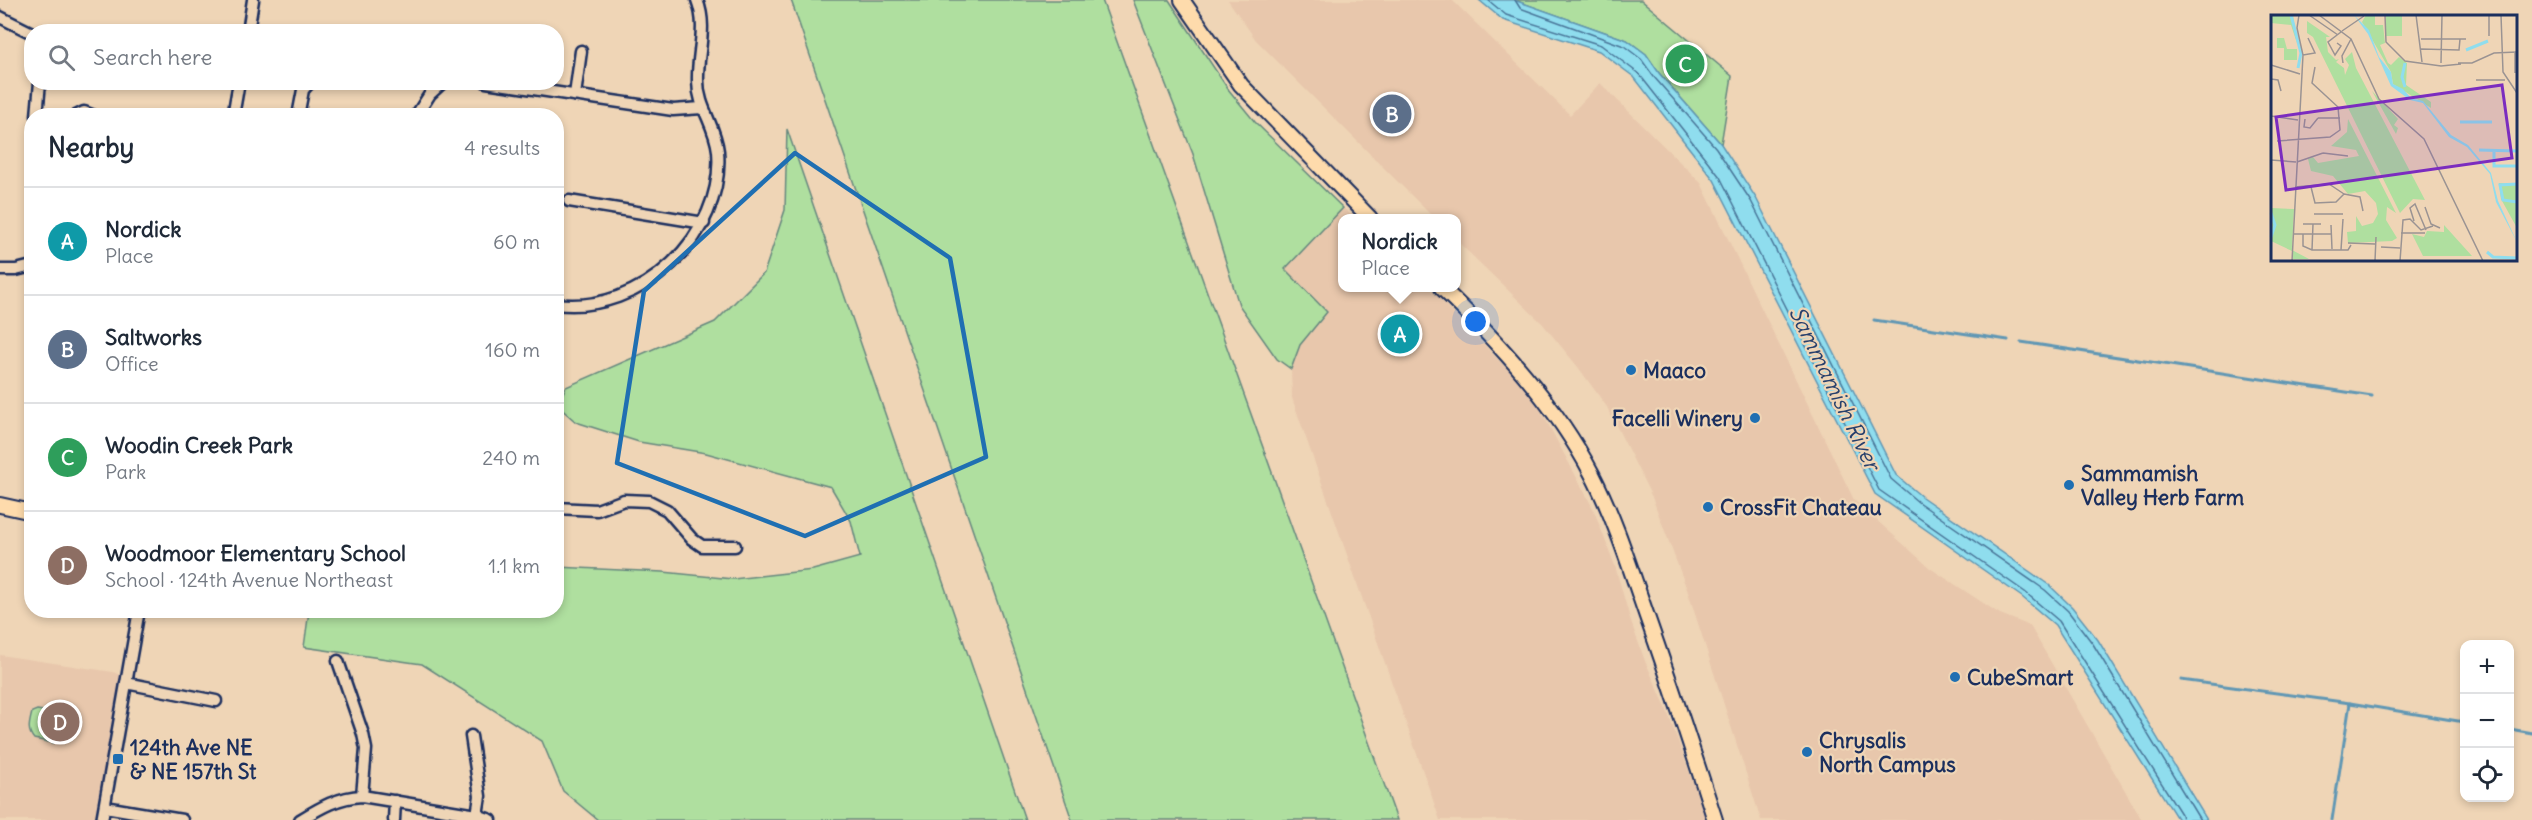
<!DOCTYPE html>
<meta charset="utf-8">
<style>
:root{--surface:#fff;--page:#f6f6f7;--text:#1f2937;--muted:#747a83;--line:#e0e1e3;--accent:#db2777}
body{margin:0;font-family:Delius,sans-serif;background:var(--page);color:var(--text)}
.controls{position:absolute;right:18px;bottom:18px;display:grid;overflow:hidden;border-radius:12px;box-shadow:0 3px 9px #0003}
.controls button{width:54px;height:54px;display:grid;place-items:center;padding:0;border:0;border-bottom:2px solid var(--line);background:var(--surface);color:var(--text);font:30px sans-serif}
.you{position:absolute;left:1476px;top:322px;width:21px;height:21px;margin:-15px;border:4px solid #fff;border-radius:50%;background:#1a73e8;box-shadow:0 0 0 9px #1a73e833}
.badge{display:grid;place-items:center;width:39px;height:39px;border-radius:50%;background:var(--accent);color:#fff;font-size:20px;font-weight:700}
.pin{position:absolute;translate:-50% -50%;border:3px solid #fff;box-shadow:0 2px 6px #0006}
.popup{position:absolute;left:1338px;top:214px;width:123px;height:78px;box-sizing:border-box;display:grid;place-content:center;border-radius:12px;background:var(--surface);filter:drop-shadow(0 2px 4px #0005);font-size:20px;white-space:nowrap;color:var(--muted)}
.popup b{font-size:22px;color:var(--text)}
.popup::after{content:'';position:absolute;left:50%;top:100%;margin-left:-12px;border:12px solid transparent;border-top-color:var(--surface)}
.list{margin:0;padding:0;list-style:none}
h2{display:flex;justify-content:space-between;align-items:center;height:78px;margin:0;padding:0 24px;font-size:26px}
h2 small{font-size:20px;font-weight:400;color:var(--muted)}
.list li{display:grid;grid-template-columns:39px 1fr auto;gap:18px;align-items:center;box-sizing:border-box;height:108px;padding:0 24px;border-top:2px solid var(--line)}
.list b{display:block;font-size:22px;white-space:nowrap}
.list p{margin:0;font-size:20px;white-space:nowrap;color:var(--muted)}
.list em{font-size:20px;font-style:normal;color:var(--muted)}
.icon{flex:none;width:33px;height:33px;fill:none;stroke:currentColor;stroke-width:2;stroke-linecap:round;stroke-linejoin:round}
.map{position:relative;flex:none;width:2532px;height:820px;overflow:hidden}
.search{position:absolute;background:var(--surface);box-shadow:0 3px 9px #0003;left:24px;top:24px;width:540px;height:66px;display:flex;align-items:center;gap:15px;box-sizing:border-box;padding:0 21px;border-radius:24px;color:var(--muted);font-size:22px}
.panel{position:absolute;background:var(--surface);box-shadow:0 3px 9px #0003;left:24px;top:108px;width:540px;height:510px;border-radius:24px}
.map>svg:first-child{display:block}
.built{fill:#e8c7ac}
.green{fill:#afdf9f;stroke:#65877e;stroke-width:1.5}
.water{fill:#8fddee;stroke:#6197b4;stroke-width:1.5}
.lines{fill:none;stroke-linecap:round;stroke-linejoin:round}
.shore{stroke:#497598;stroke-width:1.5}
.stream{stroke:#6197b4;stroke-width:3}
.minor-casing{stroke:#1b2f5e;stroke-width:15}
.major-casing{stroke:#1b2f5e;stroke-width:18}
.minor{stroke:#efd5b6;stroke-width:10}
.major{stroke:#fedbac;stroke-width:14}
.marked{fill:none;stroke:#1f6fb2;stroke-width:4.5;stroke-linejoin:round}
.poi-dot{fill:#1f6fb2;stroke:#efd5b6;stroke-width:2}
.labels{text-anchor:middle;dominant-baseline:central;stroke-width:4.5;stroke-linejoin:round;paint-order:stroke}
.poi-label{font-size:21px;font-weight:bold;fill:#1b2f5e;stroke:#efd5b6;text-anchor:start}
.water-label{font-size:22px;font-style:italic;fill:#27406c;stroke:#efd5b6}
.inset-river{fill:none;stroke:#8fddee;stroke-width:3}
.inset-road{fill:none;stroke:#9a9393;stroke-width:1.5}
.view{fill:#7b2cbf;fill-opacity:0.15;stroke:#7b2cbf;stroke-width:3}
.inset-edge{fill:none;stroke:#1b2f5e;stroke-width:3}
</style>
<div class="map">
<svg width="2532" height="820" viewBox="0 0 2532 820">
<rect width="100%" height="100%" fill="#efd5b6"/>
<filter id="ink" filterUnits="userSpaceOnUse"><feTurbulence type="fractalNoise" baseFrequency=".0167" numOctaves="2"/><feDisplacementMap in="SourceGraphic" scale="12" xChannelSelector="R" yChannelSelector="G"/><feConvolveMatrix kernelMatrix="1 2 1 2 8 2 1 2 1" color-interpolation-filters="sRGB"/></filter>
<g filter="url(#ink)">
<!-- built -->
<g class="built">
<polygon points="1228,0 1452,0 1570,115 1600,83 1701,183 1854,500 1930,568 2000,614 2030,626 2142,820 1761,820 1688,592 1652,497 1607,407 1578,367 1542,323 1457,241 1457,218 1434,218 1256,40"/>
<polygon points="1343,208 1355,218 1343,218 1343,288 1429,288 1514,376 1540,409 1593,508 1615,566 1631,622 1645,661 1665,705 1707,820 1440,820 1292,398 1291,369 1300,345 1327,312 1285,269"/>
<polygon points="0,655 113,672 127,678 102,820 0,820"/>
</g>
<!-- green -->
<g class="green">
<polygon points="791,0 1102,0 1397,820 1072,820"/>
<polygon points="1133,0 1169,0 1228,89 1255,122 1343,208 1285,269 1327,312 1300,345 1291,369 1277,359 1239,305 1193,154"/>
<polygon points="1514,0 1641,0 1732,76 1721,144 1659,73 1646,54 1627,40"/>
<polygon points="787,129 1025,820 598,820 563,791 542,741 422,664 304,647 309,611 556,610 557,567 663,572 733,579 813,570 860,557 851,521 831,487 706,453 639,442 576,422 557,405 566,387 715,322 764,273 785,210"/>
<path d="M37 710 49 712 56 721 54 743 34 739C26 730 30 722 32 712Z"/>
</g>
<!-- water -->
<polygon class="water" points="1479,0 1514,0 1627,40 1646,54 1659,73 1721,144 1756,198 1896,475 1922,497 2049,585 2072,607 2098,640 2207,820 2178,820 2055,625 2022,597 1875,494 1714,180 1634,77 1599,51 1503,20"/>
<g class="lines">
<!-- shore -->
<g class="shore">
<polyline points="1488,0 1506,15 1601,45 1639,74 1720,177 1879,490 2025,592 2059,621 2181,814 2182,820"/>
<polyline points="1515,0 1520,8 1624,46 1641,59 1654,77 1716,148 1751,201 1891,479 1918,502 2045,590 2068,611 2093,644 2200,820"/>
</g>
<!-- stream -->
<g class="stream">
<polyline points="1874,320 2008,340"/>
<polyline points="2021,342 2372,396"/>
<polyline points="2181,680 2350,703 2464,722"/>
<polyline points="2510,729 2532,733"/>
<polyline points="2332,820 2350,703"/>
</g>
<!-- minor casing -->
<g class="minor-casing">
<g id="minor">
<polyline points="0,17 32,33"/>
<polyline points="248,32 253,0"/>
<polyline points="486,82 673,110 702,108"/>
<polyline points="575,95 581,51"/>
<polyline points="37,116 40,82"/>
<polyline points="76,116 84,112 94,116"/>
<polyline points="233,116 239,82"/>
<polyline points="298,116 303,90 310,82"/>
<polyline points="416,116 430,94 443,82"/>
<polyline points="569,201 704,223"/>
<polyline points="0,270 16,270 32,266"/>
<path d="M556 304C641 315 725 236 718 151 715 124 698 108 698 81 697 52 708 28 697 0"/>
<polyline points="556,508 597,510 624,500 649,501 667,510 692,539 702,546 735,546"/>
<polyline points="338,661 363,734 366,749 362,796"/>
<polyline points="126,683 216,701"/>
<polyline points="471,736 480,796 477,815"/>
<polyline points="105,807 182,820"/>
<polyline points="102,820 139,610"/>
<path d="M300 820C320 808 338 797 362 796L477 815 491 820"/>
<polyline points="394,820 395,801"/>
</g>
</g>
<!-- major casing -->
<g class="major-casing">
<g id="major">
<polyline points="1182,0 1241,85 1370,218"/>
<path d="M1442 288C1499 343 1555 403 1592 474 1613 515 1628 561 1643 605 1668 676 1692 748 1715 820"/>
<polyline points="0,505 32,512"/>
</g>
</g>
<!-- minor -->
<use href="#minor" class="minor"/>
<!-- major -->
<use href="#major" class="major"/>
</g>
</g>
<!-- marked area -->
<path class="marked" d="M795 153 950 258 986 457 805 536 617 463 644 291Z"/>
<!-- markers -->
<g class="poi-dot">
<circle cx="1631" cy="370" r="6"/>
<circle cx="1755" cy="418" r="6"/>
<circle cx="2069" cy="485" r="6"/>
<circle cx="1708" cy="507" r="6"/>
<circle cx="1955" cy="677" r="6"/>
<circle cx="1807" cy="752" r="6"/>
<rect x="112" y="753" width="12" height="12" rx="3"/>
</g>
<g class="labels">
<!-- poi labels -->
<g class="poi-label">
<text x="1643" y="370">Maaco</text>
<text x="1743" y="418" text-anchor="end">Facelli Winery</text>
<text x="2081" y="473">Sammamish<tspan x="2081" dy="24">Valley Herb Farm</tspan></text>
<text x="1720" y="507">CrossFit Chateau</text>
<text x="1967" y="677">CubeSmart</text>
<text x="1819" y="740">Chrysalis<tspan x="1819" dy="24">North Campus</tspan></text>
<text x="130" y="747">124th Ave NE<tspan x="130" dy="24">&amp; NE 157th St</tspan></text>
</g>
<!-- water labels -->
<g class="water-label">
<text transform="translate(1835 388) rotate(64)">Sammamish River</text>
</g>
</g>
<!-- overview -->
<g transform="translate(2271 15)">
<rect width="246" height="246" fill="#efd5b6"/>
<path d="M0 0H22L26 28 20 10 0 8ZM95 0H104V10H112L114 28 109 30 117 48 120 50 128 42 136 48 135 70 160 87V93L122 69 120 57 91 7ZM115 0H131V21H115ZM36 6 59 22H55L57 37 65 45 68 44 65 47 73 53 74 60 78 50 74 44 81 37 85 53 154 185 142 184 129 198 42 22 36 18ZM6 23H13L16 34H26V45H13V33H6ZM101 76 127 104 123 110 127 113 125 119ZM77 104 125 198 116 192 115 205 126 223 121 226 77 228 76 217 85 216V201L91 211 102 208 107 199 105 188 94 176 77 179 62 161 40 156 37 144 42 142 47 148 88 141 85 135 60 131 76 117ZM228 168 246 169V213L230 184ZM0 193 23 194 21 235 38 244H21V236L0 226ZM173 210 201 241H152L141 219 153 222 156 216 173 217Z" fill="#afdf9f"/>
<path d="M83 0 98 15 108 42 120 57 122 69 132 74 140 83 152 86 180 120 197 130 220 158 227 186 246 227 225 187 219 159 196 132 178 122 152 88 139 85 120 71 97 19Z" fill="#8fddee"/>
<path class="inset-river" d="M20 0 30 38 27 53M195 35 217 26M134 48 131 62 134 72M189 107H221M208 135 246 136M223 135V151H246M246 169 229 170 232 185 246 187M0 198 4 210 0 222M216 237 222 242 246 243"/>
<path class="inset-road" d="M38 0 67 20M48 0 80 24 108 84 153 124 212 246M114 0 115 27 134 46 170 51 190 49M145 0 151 47M218 0V21M230 0 232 57 246 78M71 16 93 1M150 24H195M66 28 70 31 64 40 57 27 70 17M150 34 188 35 189 24M244 37V58M32 40 44 38 37 23M72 48 71 41 80 24M170 48 171 0M187 48H201L223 38 246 37M0 50 29 59M0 64 7 65 10 76M205 65H234M0 101 27 105M47 103H69M34 104 33 112 39 113 47 103M6 126 59 122 69 115 67 92 41 68 44 52M52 138 77 141M0 145 25 147M26 147 52 138M24 172 58 169 73 179M40 172 44 188 65 187 73 179M73 179 89 182 92 196M154 192 160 209 169 213M43 199H72M143 206 139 193 144 189 155 215M32 209H50M60 210 61 234M130 218H154M22 219H61M32 219V231L41 235H77L80 230M77 228 104 229M110 232 129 233M41 235 42 209M70 235 72 204M21 246 32 40 26 13 28 0M104 246 105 222M129 246 132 205 139 204 150 215 162 211"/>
<path class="view" d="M231 70 241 143 15 175 5 102Z"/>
<rect width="246" height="246" class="inset-edge"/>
</g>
</svg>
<div class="controls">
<button>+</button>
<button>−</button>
<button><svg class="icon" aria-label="locate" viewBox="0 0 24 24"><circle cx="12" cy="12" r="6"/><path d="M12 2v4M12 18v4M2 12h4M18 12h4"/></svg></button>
</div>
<div class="you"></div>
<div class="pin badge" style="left:1400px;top:334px;background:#0f9aa8">A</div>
<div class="popup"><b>Nordick</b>Place</div>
<div class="pin badge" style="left:1392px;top:114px;background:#5c6f8a">B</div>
<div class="pin badge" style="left:1685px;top:64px;background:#2e9e5b">C</div>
<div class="pin badge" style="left:60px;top:722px;background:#8d6e63">D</div>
<div class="search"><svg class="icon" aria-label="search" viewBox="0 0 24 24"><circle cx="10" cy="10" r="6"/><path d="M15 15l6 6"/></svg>Search here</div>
<section class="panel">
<h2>Nearby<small>4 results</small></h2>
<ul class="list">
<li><span class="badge" style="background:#0f9aa8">A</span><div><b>Nordick</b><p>Place</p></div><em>60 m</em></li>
<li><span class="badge" style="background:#5c6f8a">B</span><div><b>Saltworks</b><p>Office</p></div><em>160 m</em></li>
<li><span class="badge" style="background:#2e9e5b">C</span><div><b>Woodin Creek Park</b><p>Park</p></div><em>240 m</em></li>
<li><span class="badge" style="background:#8d6e63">D</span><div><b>Woodmoor Elementary School</b><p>School · 124th Avenue Northeast</p></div><em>1.1 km</em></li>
</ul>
</section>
</div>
